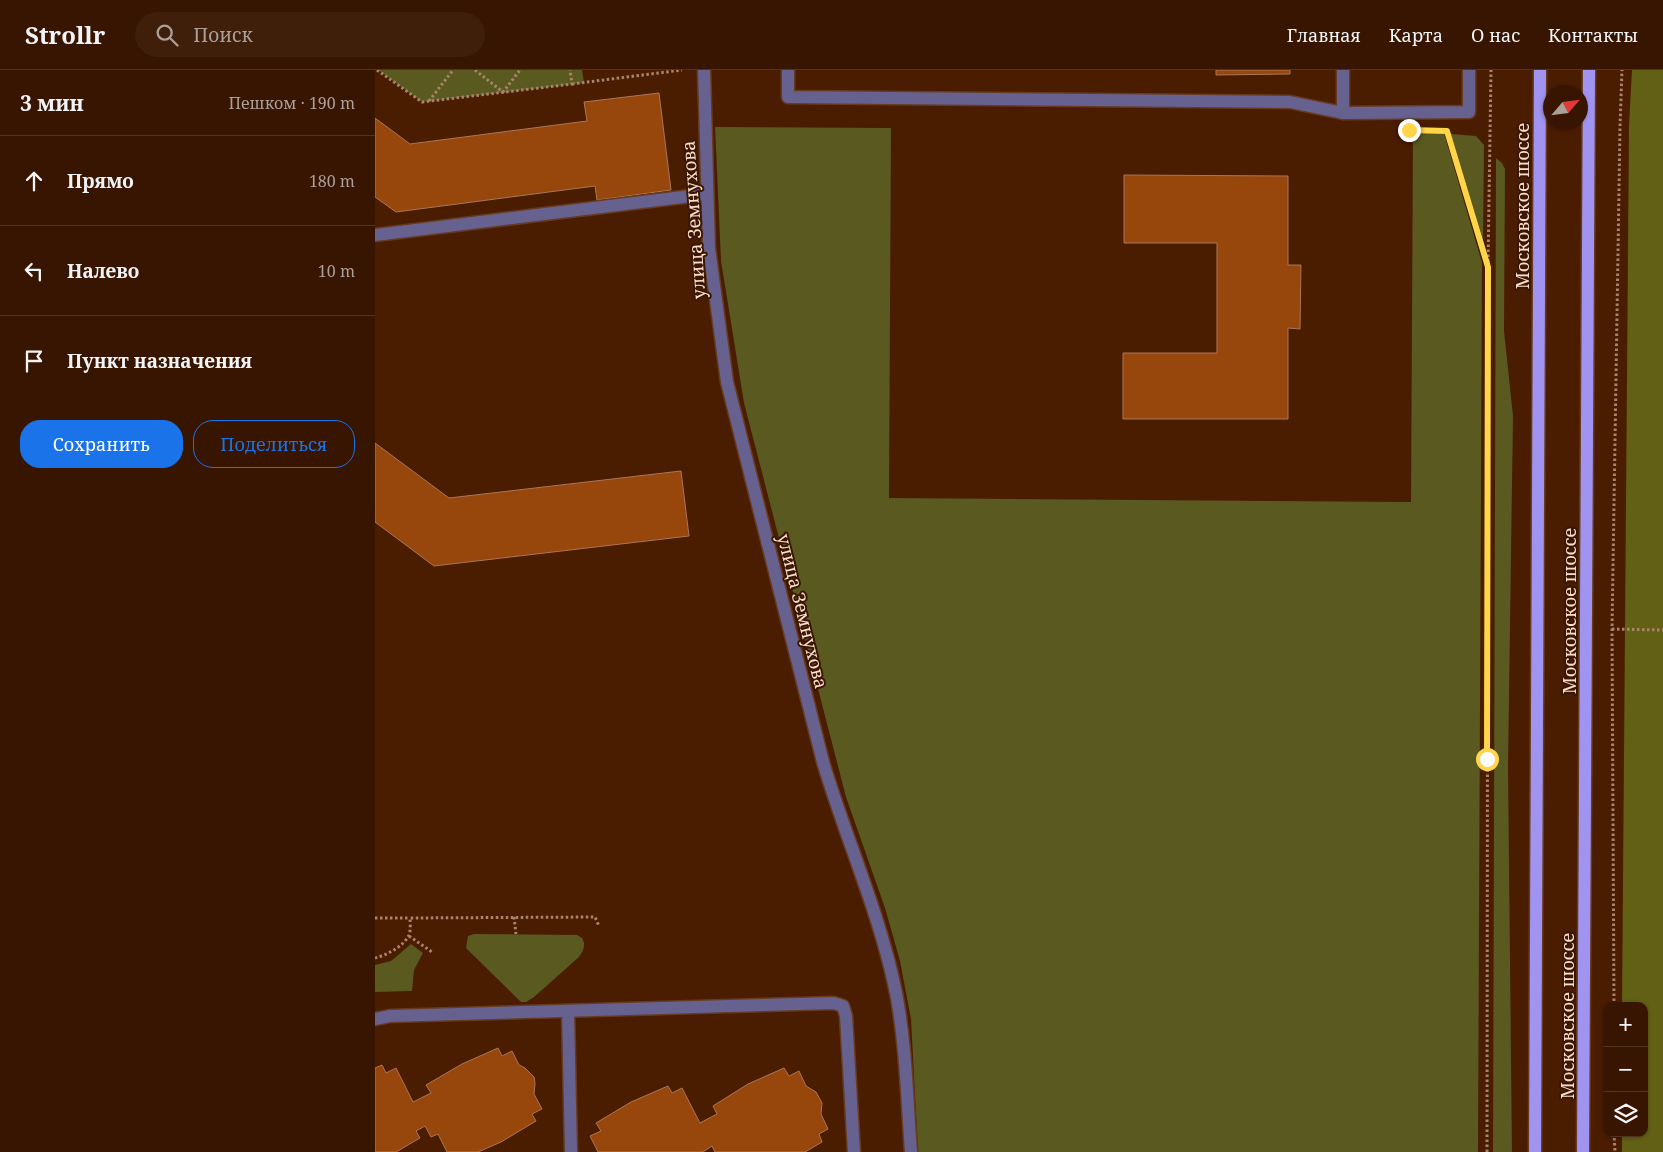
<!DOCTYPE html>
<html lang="ru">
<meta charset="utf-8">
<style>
:root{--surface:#381500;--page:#3f1e0a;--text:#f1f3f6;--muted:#ab9f99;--line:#523422;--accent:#1a73e8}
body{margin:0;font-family:"Noto Serif",serif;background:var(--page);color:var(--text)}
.controls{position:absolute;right:15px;bottom:15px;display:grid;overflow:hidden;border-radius:10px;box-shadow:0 1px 4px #0004}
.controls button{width:45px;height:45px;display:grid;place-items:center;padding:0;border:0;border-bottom:1px solid var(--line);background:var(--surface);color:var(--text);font:25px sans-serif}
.compass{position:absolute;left:1168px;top:15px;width:45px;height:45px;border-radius:50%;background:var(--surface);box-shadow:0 1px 4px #0004;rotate:62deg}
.stop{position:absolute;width:15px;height:15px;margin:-11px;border:4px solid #ffd54a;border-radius:50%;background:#fff}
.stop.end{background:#ffd54a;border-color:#fff;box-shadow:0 1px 5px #0008}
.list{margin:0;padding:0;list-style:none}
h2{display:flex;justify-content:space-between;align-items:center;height:65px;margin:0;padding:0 20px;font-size:21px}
h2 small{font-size:16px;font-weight:400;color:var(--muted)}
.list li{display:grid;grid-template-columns:32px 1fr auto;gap:15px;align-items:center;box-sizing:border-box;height:90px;padding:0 20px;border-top:1px solid var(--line)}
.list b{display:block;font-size:19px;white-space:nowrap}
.list em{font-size:16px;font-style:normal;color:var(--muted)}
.actions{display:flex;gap:10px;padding:15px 20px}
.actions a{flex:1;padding:11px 0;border:1px solid var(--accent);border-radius:20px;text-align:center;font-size:18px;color:var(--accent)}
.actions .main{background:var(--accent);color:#fff}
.icon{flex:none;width:28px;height:28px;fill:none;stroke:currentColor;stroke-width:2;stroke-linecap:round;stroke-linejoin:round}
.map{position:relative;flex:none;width:1288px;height:1082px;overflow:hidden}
header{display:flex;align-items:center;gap:30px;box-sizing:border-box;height:70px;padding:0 25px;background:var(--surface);border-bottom:1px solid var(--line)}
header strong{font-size:24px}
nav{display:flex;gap:28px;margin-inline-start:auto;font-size:18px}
.search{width:350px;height:45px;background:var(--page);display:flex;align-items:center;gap:12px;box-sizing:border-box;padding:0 18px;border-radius:28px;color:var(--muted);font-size:19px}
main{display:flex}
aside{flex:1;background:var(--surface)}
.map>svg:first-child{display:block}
.green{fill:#595920}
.forest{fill:#616015}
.building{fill:#97460c;stroke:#ac7658}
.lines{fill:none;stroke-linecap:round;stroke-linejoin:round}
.minor-casing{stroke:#663b21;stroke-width:15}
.major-casing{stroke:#663b21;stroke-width:15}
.path{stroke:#a8836d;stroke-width:3;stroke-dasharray:2.5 2.5;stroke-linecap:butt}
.minor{stroke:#66618e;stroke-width:12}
.major{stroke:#a194f0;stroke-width:12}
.route{stroke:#ffd54a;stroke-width:6}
.labels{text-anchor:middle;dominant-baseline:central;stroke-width:4;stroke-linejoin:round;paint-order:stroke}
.street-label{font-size:18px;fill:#fbddcd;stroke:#3a1702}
</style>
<header>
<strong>Strollr</strong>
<div class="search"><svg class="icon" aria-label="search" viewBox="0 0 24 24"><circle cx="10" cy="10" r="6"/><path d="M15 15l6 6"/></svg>Поиск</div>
<nav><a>Главная</a><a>Карта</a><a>О нас</a><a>Контакты</a></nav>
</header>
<main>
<aside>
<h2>3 мин<small>Пешком · 190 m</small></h2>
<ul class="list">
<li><svg class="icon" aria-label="ahead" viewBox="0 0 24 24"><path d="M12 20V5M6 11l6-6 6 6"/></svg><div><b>Прямо</b></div><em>180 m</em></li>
<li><svg class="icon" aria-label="left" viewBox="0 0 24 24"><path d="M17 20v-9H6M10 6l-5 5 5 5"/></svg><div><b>Налево</b></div><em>10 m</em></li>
<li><svg class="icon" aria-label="arrive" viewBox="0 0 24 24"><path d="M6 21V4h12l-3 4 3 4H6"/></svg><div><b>Пункт назначения</b></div></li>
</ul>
<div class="actions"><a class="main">Сохранить</a><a>Поделиться</a></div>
</aside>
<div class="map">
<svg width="1288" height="1082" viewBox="0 0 1288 1082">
<rect width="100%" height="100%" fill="#4a1c00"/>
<!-- green -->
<g class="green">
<polygon points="3,0 207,0 209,13 47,32"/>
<polygon points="340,57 516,58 514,428 1036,432 1038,62 1069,63 1107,193 1103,1082 543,1082 536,949 525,891 510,838 471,727 369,333 346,191"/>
<polygon points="1076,64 1101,66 1109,75 1108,170"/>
<polygon points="1121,88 1127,93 1130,99 1129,261 1138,346 1133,697 1137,1082 1118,1082"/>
<path d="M99 864 202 865 207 868C211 875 209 880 204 887L159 927 151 932H146L91 878 93 866Z"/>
<polygon points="36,874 48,883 39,900 37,921 0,922 0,895 16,891"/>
</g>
<!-- forest -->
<polygon class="forest" points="1257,0 1288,0 1288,1082 1247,1082 1247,1063 1269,1063 1269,936 1247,936 1254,55"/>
<!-- building -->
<g class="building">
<polygon points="841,0 915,0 915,4 841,5"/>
<polygon points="284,23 296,120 222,130 220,116 21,142 0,127 0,48 35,74 212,51 209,32"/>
<polygon points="749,105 913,106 913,195 926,195 925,259 913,258 913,349 748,349 748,283 842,283 842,173 749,173"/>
<polygon points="0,373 74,428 306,401 314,466 59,496 0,452"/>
<polygon points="123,978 127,986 137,981 144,995 150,998 159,1007 160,1013 159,1024 167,1039 157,1044 161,1051 126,1072 103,1082 72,1082 63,1064 56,1067 50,1056 41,1061 45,1068 21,1082 0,1082 0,998 7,995 11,1003 21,998 38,1032 56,1023 51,1015 87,994"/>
<polygon points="409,998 414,1006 424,1001 431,1016 441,1022 447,1033 446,1044 453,1059 444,1064 447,1072 430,1082 340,1082 337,1076 328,1082 223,1082 215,1066 226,1061 221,1053 256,1032 293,1016 297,1023 307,1018 325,1053 342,1044 338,1036 373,1014"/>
</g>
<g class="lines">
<!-- minor casing -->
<g class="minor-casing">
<g id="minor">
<path d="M329 0 334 178 352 312 448 692C471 769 505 844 521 923 531 975 532 1029 536 1082"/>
<polyline points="413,0 413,27 915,32 968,43"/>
<polyline points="968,0 968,43 1094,42 1094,0"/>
<polyline points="0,165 332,124"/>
<polyline points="193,941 196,1082"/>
<polyline points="0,949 15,946 459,933 468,936 471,946 479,1082"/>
</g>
</g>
<!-- major casing -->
<g class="major-casing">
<g id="major">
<polyline points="1160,1082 1165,0"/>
<polyline points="1208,1082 1214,0"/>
</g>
</g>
<!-- path -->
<g class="path">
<polyline points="2,0 47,32 197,14 195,0"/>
<polyline points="100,0 128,22 145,0"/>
<polyline points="197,14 307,0"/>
<polyline points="54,31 78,0"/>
<polyline points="1070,61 1072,61 1112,194"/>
<polyline points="1237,559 1288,560"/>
<polyline points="139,847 141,864"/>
<polyline points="0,848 35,848"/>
<polyline points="34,866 57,882"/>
<path d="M0 888C12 885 29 876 34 865 36 860 35 853 35 848L220 847 224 856"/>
<polyline points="1239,936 1237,559 1245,57 1247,0"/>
<polyline points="1239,1063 1240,1082"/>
<polyline points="1112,1082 1113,197 1116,0"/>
</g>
<!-- minor -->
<use href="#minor" class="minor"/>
<!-- major -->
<use href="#major" class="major"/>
</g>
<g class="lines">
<!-- route -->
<polyline class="route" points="1034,60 1072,61 1113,197 1112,689"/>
</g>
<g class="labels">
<!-- street labels -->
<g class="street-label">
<text transform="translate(1147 136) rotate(-90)">Московское шоссе</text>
<text transform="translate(318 150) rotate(-94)">улица Земнухова</text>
<text transform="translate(428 541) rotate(76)">улица Земнухова</text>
<text transform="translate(1194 541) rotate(-90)">Московское шоссе</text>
<text transform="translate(1192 946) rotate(-90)">Московское шоссе</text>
</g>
</g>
</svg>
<div class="controls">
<button>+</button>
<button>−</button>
<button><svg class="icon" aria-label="layers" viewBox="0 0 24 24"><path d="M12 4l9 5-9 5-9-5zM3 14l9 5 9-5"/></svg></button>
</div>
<svg class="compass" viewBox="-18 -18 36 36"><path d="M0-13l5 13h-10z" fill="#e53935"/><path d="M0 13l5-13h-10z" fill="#ab9f99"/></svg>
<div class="stop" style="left:1112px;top:689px"></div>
<div class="stop end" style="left:1034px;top:60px"></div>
</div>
</main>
